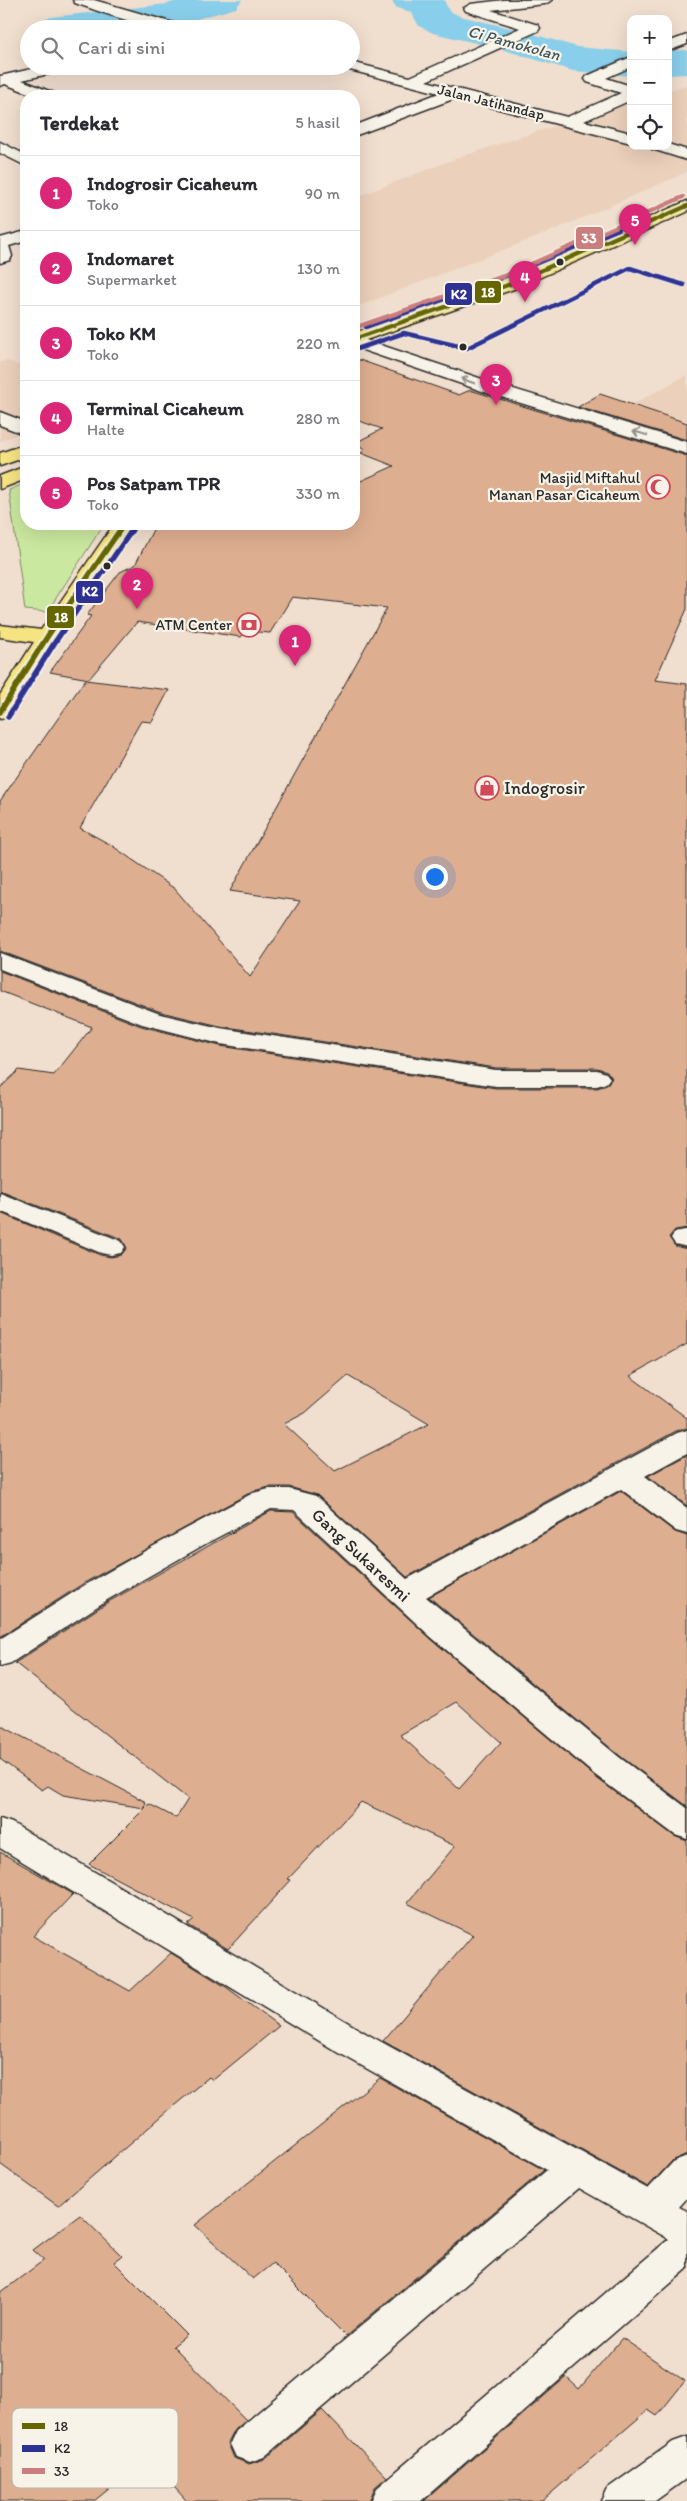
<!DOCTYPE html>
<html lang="id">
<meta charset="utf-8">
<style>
:root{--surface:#fff;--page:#f7f7f7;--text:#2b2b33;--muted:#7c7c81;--line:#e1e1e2;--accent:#db2777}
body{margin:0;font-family:Itim,sans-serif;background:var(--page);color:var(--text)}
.controls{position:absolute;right:15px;top:15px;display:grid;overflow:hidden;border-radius:10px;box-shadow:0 5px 20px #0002}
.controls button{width:45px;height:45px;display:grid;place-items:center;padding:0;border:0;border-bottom:1px solid var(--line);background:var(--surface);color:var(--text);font:25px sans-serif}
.you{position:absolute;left:434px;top:876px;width:18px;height:18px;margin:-12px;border:4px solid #fff;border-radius:50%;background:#1a73e8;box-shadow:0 0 0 8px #1a73e833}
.badge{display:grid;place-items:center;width:32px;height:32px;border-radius:50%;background:var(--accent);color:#fff;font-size:16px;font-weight:700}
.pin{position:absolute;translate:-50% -41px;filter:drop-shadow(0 1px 2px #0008)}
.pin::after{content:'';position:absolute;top:26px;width:18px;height:15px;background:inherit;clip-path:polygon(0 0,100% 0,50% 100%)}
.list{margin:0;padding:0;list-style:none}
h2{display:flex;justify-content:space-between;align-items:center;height:65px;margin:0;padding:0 20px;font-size:21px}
h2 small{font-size:16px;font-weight:400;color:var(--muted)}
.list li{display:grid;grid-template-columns:32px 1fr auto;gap:15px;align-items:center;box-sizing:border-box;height:75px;padding:0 20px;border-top:1px solid var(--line)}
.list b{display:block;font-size:19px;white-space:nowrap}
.list p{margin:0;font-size:16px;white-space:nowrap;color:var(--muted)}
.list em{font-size:16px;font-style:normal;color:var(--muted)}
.icon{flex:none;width:28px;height:28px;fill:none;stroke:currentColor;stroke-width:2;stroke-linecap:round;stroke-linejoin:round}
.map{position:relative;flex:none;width:687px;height:2501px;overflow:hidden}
.search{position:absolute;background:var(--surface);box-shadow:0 5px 20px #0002;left:20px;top:20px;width:340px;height:55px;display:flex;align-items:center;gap:12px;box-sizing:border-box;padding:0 18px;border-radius:28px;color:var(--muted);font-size:19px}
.panel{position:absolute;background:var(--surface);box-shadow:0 5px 20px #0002;left:20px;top:90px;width:340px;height:440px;border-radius:20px}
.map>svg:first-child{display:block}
.built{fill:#ebd0bb}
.green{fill:#cae89f;stroke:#7a8a65}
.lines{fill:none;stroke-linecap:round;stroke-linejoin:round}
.river{fill:#89ceea;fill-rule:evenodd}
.building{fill:#deae90;stroke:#2b2b2b;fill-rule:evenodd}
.minor-casing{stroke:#2b2b2b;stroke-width:3}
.major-casing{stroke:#2b2b2b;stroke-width:3}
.highway-casing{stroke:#2b2b2b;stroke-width:3}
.minor{fill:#f7f3e8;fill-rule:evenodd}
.major{fill:#f6e381;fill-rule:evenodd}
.highway{fill:#f6e381;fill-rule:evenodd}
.bus-1-far1-casing{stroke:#f7f3e8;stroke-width:7}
.bus-1-casing{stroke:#f7f3e8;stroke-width:9}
.bus-2-far1-casing{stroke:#f7f3e8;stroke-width:7}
.bus-2-casing{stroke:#f7f3e8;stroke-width:9}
.bus-3-casing{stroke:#f7f3e8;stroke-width:7}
.bus-1-far1{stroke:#660;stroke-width:4.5}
.bus-1{stroke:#660;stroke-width:5.5}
.bus-2-far1{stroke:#2e3192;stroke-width:4.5}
.bus-2{stroke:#2e3192;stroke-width:5.5}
.bus-3{stroke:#ca7e7e;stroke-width:4.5}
.oneway{stroke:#918f8a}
.bus-dot{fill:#2b2b2b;stroke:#f7f3e8;stroke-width:2}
.labels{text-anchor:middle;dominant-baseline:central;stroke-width:4.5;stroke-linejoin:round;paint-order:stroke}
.far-street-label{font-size:15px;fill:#2b2b2b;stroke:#f7f3e8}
.far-poi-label{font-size:15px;fill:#2b2b2b;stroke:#f7f3e8;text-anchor:end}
.far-water-label{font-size:16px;font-style:italic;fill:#42545b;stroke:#f7f3e8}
.poi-label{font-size:18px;fill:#2b2b2b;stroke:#f7f3e8;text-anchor:start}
.street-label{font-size:18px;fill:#2b2b2b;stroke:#f7f3e8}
.key{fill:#f7f3e8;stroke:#bab7af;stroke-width:1}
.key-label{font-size:14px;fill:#2b2b2b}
.line-badge{stroke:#f7f3e8;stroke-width:2}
.badge-label{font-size:14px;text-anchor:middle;font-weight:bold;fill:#fff}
</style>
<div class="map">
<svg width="687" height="2501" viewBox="0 0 687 2501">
<rect width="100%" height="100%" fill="#f0dece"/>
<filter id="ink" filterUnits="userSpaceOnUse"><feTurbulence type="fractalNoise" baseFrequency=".02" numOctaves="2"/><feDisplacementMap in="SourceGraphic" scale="10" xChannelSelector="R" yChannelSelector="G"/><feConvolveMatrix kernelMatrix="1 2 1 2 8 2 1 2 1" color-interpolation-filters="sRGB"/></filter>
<g filter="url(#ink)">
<!-- built -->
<g class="built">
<polygon points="687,85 687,172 554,230 354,308 354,198 463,156 631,101 631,146 668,146 668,90"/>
<polygon points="7,361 26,367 26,431 0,441 0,362"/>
<polygon points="687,375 687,441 610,417 622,410"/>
</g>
<!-- green -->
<polygon class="green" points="26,483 26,524 104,524 47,612 25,610 9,490"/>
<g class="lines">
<!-- river -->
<g class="river">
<polygon points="180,0 242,0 236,8 169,27 150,29 33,29 38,21 52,17 167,4"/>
<polygon points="391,0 444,0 449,11 460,16 526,32 577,47 631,52 631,76 573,71 501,49 433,33 419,26 411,12 397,8"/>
<polygon points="687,50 687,74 668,75 668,51"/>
</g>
</g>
<!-- building -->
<g class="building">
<path d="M354 358 459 395 470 390 687 456V609L655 680 687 684V1228L675 1230 669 1237 675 1246 687 1249V1344L630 1376 687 1418V1428L676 1431 407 1577 317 1495 289 1487H269L253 1491 84 1583 0 1637V1213L100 1255 111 1257 121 1255 127 1248 122 1239 0 1191V1088L19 1070 54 1075 92 1027 0 991V971L141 1026 220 1046 496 1088H597L607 1085 612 1078 607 1071 597 1068H496L220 1026 161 1012 0 951V801L85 680 169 690 152 722 141 721 80 828 111 845 175 889 250 977 300 901 230 891 387 608 292 597 270 633 246 631 241 637 137 622 89 679 50 672 91 616 87 615 120 572 135 565 156 524H354V484L394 466 361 453 365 449 355 443 382 429 354 419ZM348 1376 429 1424 335 1471 284 1424 305 1413Z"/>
<polygon points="600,394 687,423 687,440 578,407"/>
<polygon points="687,1455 687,1506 648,1476"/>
<polygon points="621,1491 675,1532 687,1536 687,1806 620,1756 429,1597"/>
<path d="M271 1511 293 1512 430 1638 594 1776 674 1836 687 1841V2154L673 2160 648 2187 383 2041 473 1935 407 1903 455 1846 361 1802 288 1879 291 1880 228 1949 188 1925 194 1920 89 1864 149 1804 176 1818 188 1799 15 1663 108 1602ZM457 1702 501 1742 459 1789 400 1735Z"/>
<polygon points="0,1725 146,1802 144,1808 63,1795 48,1786 42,1790 0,1759"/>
<polygon points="0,1852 73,1894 33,1936 130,1991 171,1953 226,1987 279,2026 213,2080 209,2077 170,2109 58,2206 0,2164"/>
<polygon points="380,2078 544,2170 346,2336 273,2263 253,2279 195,2225"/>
<polygon points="80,2215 122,2256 114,2262 187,2335 173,2346 246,2420 235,2430 228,2443 234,2458 249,2464 265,2459 322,2410 387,2477 375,2487 369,2501 187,2501 147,2458 94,2501 0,2501 0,2293 44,2260 33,2250"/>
<polygon points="622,2338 685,2381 657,2416 648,2410 542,2501 424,2501 566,2377 579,2389"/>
</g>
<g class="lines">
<!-- minor casing -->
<g class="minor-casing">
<g id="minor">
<path d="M73 0H94L184 26 186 29C147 29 112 16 75 3Z"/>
<polygon points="504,0 552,0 545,4 491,10 538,25 540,28 538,31 426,81 567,117 621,93 587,82 585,79 587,76 631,57 631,67 606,78 631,86 631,100 584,121 631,133 631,143 456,98 354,136 354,126 439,93 346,69 344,66 351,66 351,62 410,77 520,28 466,11 464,8 471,4"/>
<polygon points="687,35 687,44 668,51 668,42"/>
<polygon points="45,66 73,66 71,69 22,80 54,93 56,96 36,96 5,84 0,86 0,76"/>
<polygon points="0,142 26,155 26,166 0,153"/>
<polygon points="668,144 687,150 687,160 652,149 650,146 668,146"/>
<polygon points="26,231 26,241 9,246 12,256 10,260 0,263 0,238"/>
<polygon points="354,336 497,384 687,442 687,454 485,392 354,347"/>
<polygon points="0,412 26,422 26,435 0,425"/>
<polygon points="0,953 160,1014 220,1028 496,1070 597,1070 606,1073 610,1078 606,1083 597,1086 496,1086 220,1044 142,1024 0,969"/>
<polygon points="0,1193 121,1241 125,1247 121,1253 111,1255 101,1253 0,1211"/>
<polygon points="685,1230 687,1230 687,1247 675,1244 671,1238 675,1232"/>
<polygon points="687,1430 687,1453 645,1476 687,1508 687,1534 676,1531 621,1489 426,1597 619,1757 687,1808 687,1839 675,1835 595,1775 431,1637 294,1510 271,1509 207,1543 107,1600 11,1663 0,1666 0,1639 85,1585 152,1547 253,1493 269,1489 289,1489 316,1496 407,1579 677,1433"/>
<polygon points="0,1819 12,1823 367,2034 648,2189 674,2161 687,2156 687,2198 679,2207 687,2211 687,2269 421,2501 371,2501 377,2488 669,2239 579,2188 264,2457 250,2462 236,2457 230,2444 236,2431 547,2170 341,2054 0,1848"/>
<polygon points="687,2437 687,2478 655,2501 602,2501 608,2488 673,2442"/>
</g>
</g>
<!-- major casing -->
<g class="major-casing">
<polygon id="major" points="114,524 134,524 57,637 11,712 8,717 0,719 0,695 34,642 0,637 0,625 41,630"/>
</g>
<!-- highway casing -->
<g class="highway-casing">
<g id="highway">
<polygon points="687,201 687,212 514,289 354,344 354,333 502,281"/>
<polygon points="26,444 26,457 0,466 0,453"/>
<polygon points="26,466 26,479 0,489 0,476"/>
</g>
</g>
<!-- minor -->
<use href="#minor" class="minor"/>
<!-- major -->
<use href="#major" class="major"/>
<!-- highway -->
<use href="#highway" class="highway"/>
<!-- bus-1-far1 casing -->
<g class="bus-1-far1-casing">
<polyline id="bus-1-far1" points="354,339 508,285 687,206"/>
</g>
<!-- bus-1 casing -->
<g class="bus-1-casing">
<polyline id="bus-1" points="0,712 47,637 124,524"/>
</g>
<!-- bus-2-far1 casing -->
<g class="bus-2-far1-casing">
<g id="bus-2-far1">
<polyline points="366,327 477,288 619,229"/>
<polyline points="357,349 404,333 467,348 630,268 684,285"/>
</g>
</g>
<!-- bus-2 casing -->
<g class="bus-2-casing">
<polyline id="bus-2" points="8,717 55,642 132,530"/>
</g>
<!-- bus-3 casing -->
<g class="bus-3-casing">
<polyline id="bus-3" points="354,328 504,276 683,197"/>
</g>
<!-- bus-1-far1 -->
<use href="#bus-1-far1" class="bus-1-far1"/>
<!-- bus-1 -->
<use href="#bus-1" class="bus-1"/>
<!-- bus-2-far1 -->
<use href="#bus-2-far1" class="bus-2-far1"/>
<!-- bus-2 -->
<use href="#bus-2" class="bus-2"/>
<!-- bus-3 -->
<use href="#bus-3" class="bus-3"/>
</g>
<!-- one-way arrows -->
<defs><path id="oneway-shaft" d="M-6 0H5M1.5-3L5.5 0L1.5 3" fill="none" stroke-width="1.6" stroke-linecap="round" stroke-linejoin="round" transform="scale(1.25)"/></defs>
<g class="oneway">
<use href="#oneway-shaft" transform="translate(468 381) rotate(-161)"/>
<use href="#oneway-shaft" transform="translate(640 433) rotate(-163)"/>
</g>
</g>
<!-- icons -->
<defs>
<g id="mosque-ring" transform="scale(1.25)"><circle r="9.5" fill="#f7f3e8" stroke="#d1495b" stroke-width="1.5"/><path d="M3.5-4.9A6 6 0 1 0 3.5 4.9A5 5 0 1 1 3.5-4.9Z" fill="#d1495b"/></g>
<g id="bank-ring" transform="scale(1.25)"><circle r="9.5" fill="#f7f3e8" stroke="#d1495b" stroke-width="1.5"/><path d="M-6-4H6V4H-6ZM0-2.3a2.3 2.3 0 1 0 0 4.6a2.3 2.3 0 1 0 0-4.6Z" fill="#d1495b"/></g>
<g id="shop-ring" transform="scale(1.25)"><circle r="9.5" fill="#f7f3e8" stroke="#d1495b" stroke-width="1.5"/><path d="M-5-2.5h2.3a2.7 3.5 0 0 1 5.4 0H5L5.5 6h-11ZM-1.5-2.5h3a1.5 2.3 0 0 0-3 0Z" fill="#d1495b"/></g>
</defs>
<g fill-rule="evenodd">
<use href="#mosque-ring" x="658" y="487"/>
<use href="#bank-ring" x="249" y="625"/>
<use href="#shop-ring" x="487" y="788"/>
</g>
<!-- markers -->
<g class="bus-dot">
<circle cx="560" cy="262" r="4.5"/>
<circle cx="463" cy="347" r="4.5"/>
<circle cx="107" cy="566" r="4.5"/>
</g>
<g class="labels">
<!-- far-street labels -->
<g class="far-street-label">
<text transform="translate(491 102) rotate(14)">Jalan Jatihandap</text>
</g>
<!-- far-poi labels -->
<g class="far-poi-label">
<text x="640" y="478">Masjid Miftahul<tspan x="640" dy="17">Manan Pasar Cicaheum</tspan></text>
<text x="232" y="625">ATM Center</text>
</g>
<!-- far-water labels -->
<g class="far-water-label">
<text transform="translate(514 43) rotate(15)">Ci Pamokolan</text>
</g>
<!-- poi labels -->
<g class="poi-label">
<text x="504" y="788">Indogrosir</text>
</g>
<!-- street labels -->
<g class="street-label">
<text transform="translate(361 1555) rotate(43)">Gang Sukaresmi</text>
</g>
</g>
<!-- legend -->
<rect x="12" y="2408" width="166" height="80" rx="8" class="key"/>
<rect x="22" y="2423" width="23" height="6" fill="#660"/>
<rect x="22" y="2445" width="23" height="7" fill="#2e3192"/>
<rect x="22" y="2468" width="23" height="6" fill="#ca7e7e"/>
<g class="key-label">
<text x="54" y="2431">18</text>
<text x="54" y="2453">K2</text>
<text x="54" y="2476">33</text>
</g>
<g class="line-badge">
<rect x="575" y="226" width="29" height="24" rx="5" fill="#ca7e7e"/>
<rect x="474" y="280" width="28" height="24" rx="5" fill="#660"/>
<rect x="444" y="282" width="29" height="24" rx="5" fill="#2e3192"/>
<rect x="75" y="580" width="29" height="24" rx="5" fill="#2e3192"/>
<rect x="46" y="605" width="29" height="24" rx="5" fill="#660"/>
</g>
<g class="badge-label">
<text x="589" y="243">33</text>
<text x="488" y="297">18</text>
<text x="459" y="299">K2</text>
<text x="90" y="596">K2</text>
<text x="61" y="622">18</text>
</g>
</svg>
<div class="controls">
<button>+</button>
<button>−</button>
<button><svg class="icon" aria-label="locate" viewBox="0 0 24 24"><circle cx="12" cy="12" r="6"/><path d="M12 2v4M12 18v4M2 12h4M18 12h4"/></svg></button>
</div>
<div class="you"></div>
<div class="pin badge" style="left:295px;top:666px">1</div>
<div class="pin badge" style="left:137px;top:609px">2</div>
<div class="pin badge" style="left:496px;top:405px">3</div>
<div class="pin badge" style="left:525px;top:302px">4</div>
<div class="pin badge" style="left:635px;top:245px">5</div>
<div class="search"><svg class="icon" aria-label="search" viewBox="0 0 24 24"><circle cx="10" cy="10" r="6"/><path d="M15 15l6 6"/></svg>Cari di sini</div>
<section class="panel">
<h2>Terdekat<small>5 hasil</small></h2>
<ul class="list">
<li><span class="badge">1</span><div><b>Indogrosir Cicaheum</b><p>Toko</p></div><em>90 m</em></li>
<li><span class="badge">2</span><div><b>Indomaret</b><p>Supermarket</p></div><em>130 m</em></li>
<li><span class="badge">3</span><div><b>Toko KM</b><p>Toko</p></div><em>220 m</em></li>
<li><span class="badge">4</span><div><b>Terminal Cicaheum</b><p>Halte</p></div><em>280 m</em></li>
<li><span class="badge">5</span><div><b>Pos Satpam TPR</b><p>Toko</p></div><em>330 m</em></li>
</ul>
</section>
</div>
